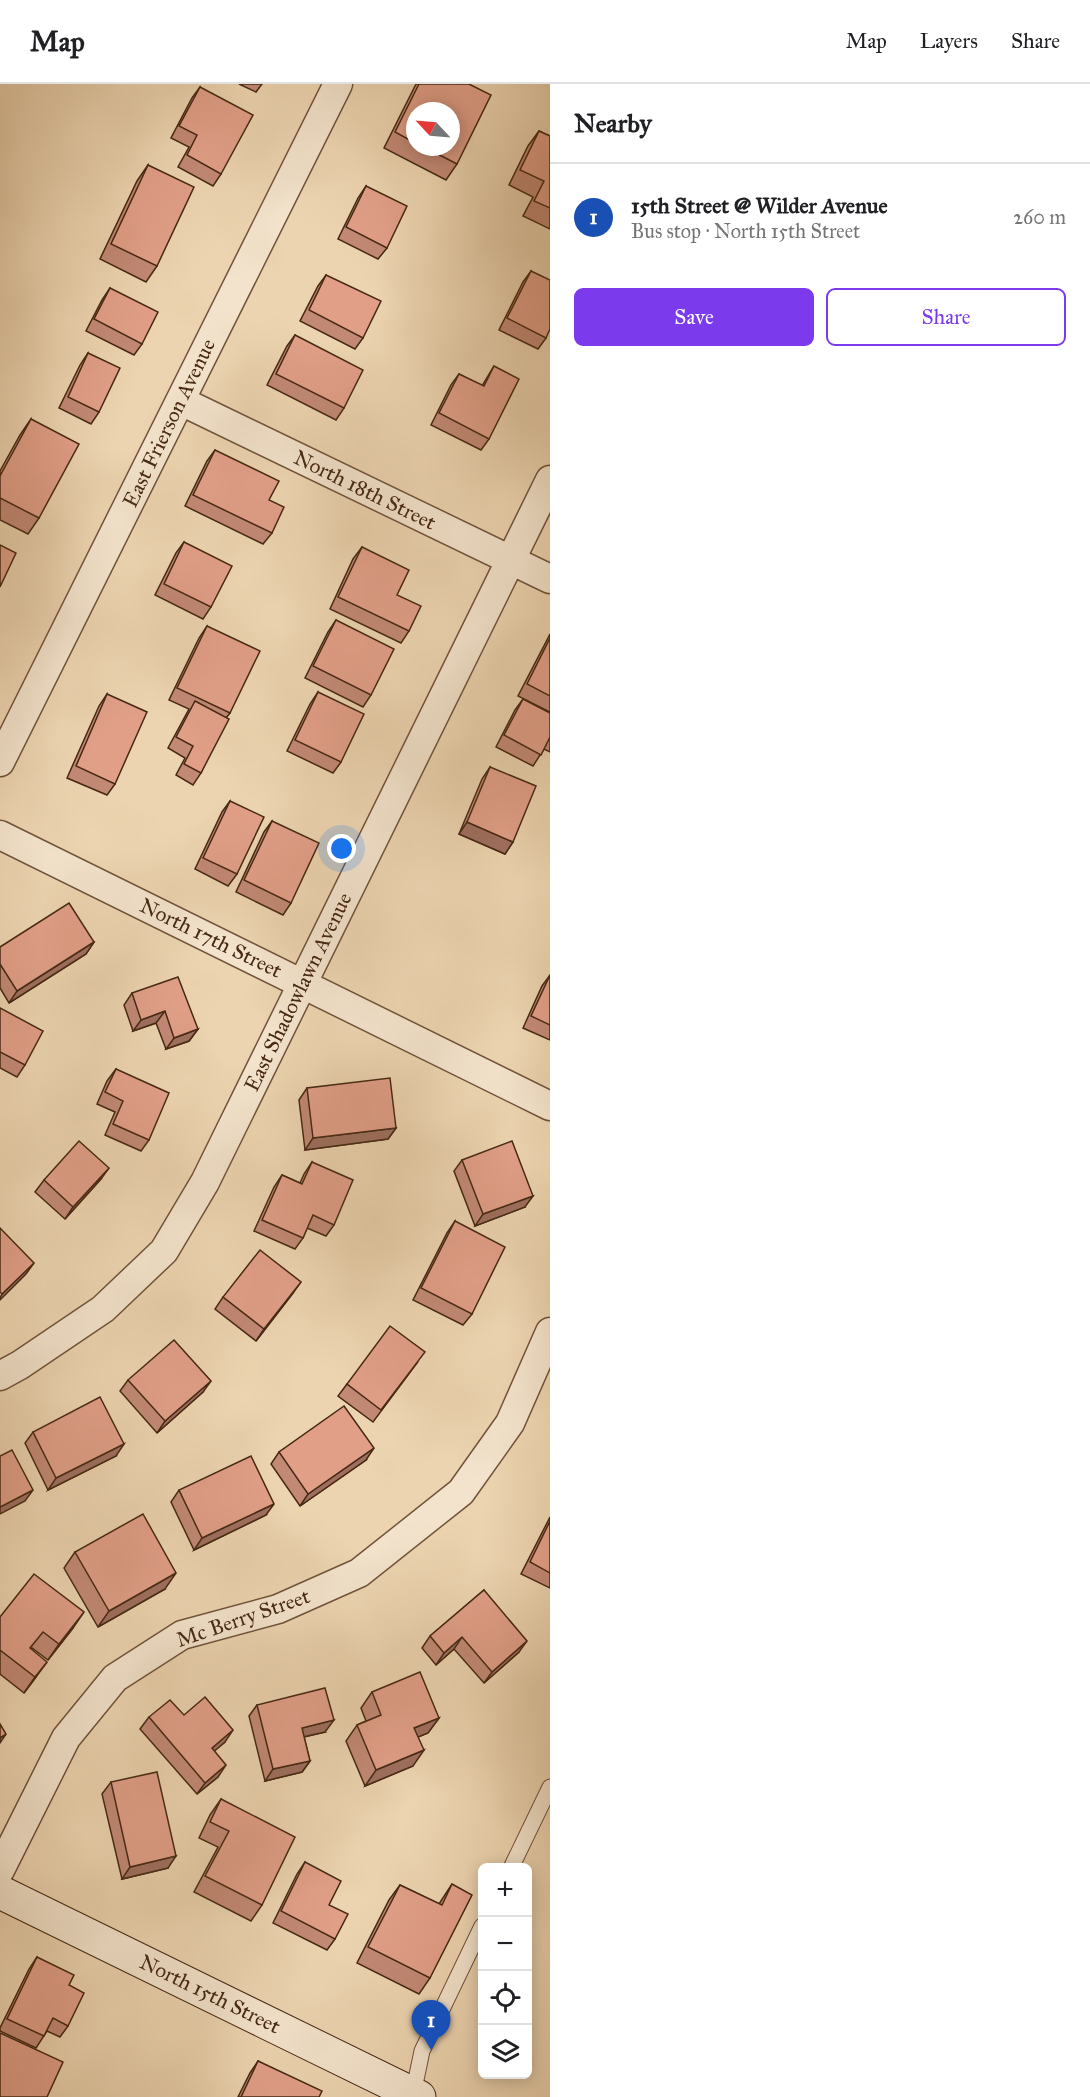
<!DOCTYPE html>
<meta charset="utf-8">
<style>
:root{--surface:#fff;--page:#f2f2f2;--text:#202124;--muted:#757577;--line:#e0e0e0;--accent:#7c3aed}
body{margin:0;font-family:"IM FELL Great Primer",serif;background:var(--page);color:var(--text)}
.controls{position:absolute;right:18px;bottom:18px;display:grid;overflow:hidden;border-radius:9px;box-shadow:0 3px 15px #0003}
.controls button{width:54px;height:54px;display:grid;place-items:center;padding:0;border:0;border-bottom:2px solid var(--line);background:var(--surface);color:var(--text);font:30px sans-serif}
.compass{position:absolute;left:406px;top:18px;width:54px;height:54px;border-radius:50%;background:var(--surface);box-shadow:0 3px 15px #0003;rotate:296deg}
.you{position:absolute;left:342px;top:765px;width:21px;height:21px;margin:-15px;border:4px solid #fff;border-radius:50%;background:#1a73e8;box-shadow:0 0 0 9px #1a73e833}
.badge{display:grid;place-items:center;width:39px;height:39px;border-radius:50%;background:var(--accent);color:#fff;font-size:20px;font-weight:700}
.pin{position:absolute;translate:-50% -50px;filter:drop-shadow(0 2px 3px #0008)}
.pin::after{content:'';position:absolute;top:32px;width:21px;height:18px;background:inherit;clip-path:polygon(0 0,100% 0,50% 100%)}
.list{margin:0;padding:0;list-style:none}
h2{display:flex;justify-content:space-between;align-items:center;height:78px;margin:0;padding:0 24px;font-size:26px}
h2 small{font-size:20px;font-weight:400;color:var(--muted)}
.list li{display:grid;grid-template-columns:39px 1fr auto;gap:18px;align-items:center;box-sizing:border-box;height:108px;padding:0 24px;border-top:2px solid var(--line)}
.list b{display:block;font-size:22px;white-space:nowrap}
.list p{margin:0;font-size:20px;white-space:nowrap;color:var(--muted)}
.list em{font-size:20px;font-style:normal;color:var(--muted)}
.actions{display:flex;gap:12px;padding:18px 24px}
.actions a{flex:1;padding:14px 0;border:2px solid var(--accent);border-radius:9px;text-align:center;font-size:21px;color:var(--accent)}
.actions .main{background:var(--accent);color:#fff}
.icon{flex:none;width:33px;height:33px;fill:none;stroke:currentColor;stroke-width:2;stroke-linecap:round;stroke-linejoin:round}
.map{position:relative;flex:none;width:550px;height:2013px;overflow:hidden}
header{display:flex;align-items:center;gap:36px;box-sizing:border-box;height:84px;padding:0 30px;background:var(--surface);border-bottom:2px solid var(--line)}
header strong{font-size:28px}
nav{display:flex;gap:33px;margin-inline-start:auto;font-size:21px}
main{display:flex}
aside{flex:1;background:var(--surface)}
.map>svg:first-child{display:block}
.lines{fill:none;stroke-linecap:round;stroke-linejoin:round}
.lane-casing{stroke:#70533a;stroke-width:17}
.street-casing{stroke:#70533a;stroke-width:31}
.secondary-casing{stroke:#462813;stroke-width:35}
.lane{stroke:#f3e3cc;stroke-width:15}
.street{stroke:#f3e3cc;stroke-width:28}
.secondary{stroke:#f3e3cc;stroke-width:33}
.wall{fill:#c28975;stroke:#462813;stroke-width:1.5;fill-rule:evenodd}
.shaded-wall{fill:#9e6f5f;stroke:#462813;stroke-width:1.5}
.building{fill:#e19f88;stroke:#462813;stroke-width:1.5}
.labels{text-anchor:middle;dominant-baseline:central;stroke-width:4.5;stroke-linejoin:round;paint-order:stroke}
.street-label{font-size:21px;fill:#462813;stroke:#f3e3cc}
</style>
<header>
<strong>Map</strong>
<nav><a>Map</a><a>Layers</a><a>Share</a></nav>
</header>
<main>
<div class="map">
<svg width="550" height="2013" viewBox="0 0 550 2013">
<rect width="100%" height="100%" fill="#ecd4b0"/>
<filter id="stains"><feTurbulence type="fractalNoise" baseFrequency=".00333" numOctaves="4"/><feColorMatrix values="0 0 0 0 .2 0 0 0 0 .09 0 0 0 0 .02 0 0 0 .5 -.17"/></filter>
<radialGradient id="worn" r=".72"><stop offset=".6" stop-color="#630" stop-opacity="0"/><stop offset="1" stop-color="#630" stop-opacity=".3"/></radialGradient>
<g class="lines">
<!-- lane casing -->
<g class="lane-casing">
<g id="lane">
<polyline points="511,1784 550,1703"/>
<polyline points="413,2010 422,1967 482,1842"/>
</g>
</g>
<!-- street casing -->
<g class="street-casing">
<g id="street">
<polyline points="181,317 550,495"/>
<polyline points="0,678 338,0"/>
<polyline points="0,751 550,1022"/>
<polyline points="0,1292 20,1281 103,1225 164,1167 205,1098 550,396"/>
<polyline points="0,1786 66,1654 115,1594 182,1551 278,1525 359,1489 461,1408 510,1339 550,1248"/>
</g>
</g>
<!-- secondary casing -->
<g class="secondary-casing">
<polyline id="secondary" points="0,1808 419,2013"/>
</g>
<!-- lane -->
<use href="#lane" class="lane"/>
<!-- street -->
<use href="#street" class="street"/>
<!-- secondary -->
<use href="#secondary" class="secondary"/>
</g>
<!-- wall -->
<g class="wall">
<polygon points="239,0 262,0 256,8"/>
<path d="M416 0H469L457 80 446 96 384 64ZM415 27 451 63H415Z"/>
<polygon points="200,3 221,90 213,102 178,83 189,63 171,54 192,14"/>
<polygon points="539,47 550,52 550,145 523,132 533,113 509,101 528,62"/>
<polygon points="148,81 157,182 146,198 100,175 137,97"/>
<polygon points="366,102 387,164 378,175 338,155 358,114"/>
<polygon points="531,187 546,254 538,265 499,246 523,198"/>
<polygon points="326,191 363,254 355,265 300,237 318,202"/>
<polygon points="110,204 142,260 134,271 86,247 102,216"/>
<polygon points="295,251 344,324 336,336 267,301 287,262"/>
<polygon points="88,269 99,328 91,340 59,324 80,281"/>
<polygon points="494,282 489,355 481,366 431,341 451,301 459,290 482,302"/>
<polygon points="31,335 39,434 28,450 0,436 0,387 20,351"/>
<polygon points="215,366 269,416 272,449 263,460 185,422 207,377"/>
<polygon points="184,458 211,523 203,535 155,511 176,469"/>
<polygon points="362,463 397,511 409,547 401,559 330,525 353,475"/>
<polygon points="336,536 371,611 363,623 305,594 328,548"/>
<polygon points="207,542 230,629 226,634 201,689 193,701 176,691 185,674 168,664 189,625 169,616 199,554"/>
<polygon points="550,550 550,628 518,612"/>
<polygon points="318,608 341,678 333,689 287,667 310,620"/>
<polygon points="107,610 115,700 107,711 67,694 99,622"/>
<polygon points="523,615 550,629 550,668 544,665 533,682 496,663 515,626"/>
<polygon points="490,683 513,758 505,770 459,750 482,695"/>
<polygon points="230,717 237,790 228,802 195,785 222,728"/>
<polygon points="272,737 291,819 283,831 236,808 264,748"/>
<polygon points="94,858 86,870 9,919 0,904 0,863"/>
<polygon points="550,891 550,956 523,944 542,902"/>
<polygon points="132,909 198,945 189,957 166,965 156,939 133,947 124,921"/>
<polygon points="0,924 25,981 17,993 0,984"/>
<polygon points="116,985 149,1056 141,1067 105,1051 115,1028 97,1020 107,997"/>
<polygon points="307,1004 396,1044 388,1055 305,1066 299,1016"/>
<polygon points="462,1076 525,1123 475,1142 454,1087"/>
<polygon points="312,1078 334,1141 326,1152 307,1144 303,1154 295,1165 254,1147 274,1103 282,1091 300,1099 304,1090"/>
<polygon points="101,1095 65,1135 35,1108 44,1096"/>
<polygon points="455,1137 472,1230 463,1241 413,1216 447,1149"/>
<polygon points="293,1209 256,1257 215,1225 223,1213"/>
<polygon points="417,1279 373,1338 338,1312 347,1300"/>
<polygon points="128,1296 203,1308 157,1349 120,1307"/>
<polygon points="33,1348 116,1372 48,1406 25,1359"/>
<polygon points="279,1368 366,1376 300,1422 271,1380"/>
<polygon points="179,1406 266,1431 194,1466 171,1418"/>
<polygon points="550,1433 550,1504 521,1490"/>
<polygon points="75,1468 165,1505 98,1543 64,1484"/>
<polygon points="484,1506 519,1568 484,1599 454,1565 436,1581 422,1564 430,1552"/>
<polygon points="0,1533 73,1544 48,1576 32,1564 31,1565 36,1593 24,1609 0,1590"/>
<polygon points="372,1608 439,1634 428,1649 418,1653 413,1682 365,1702 346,1657 357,1641 366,1637 361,1624"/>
<polygon points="257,1621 325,1648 304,1653 310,1677 302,1688 265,1697 249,1632"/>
<polygon points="184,1631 225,1658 214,1667 218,1693 197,1710 140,1645 149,1633"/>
<polygon points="111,1698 168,1784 122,1795 102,1710"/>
<polygon points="221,1715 262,1821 251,1837 194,1808 218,1763 199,1754 210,1731"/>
<polygon points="305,1778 329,1821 335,1855 327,1866 273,1839 297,1790"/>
<polygon points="452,1800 430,1894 419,1910 357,1879 389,1816 400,1801 439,1820"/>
<polygon points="37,1873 69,1901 68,1942 60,1953 47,1947 36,1964 0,1947 0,1944 29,1885"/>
<polygon points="258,1977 319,2013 238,2013 250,1989"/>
</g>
<!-- shaded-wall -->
<g class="shaded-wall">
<polygon points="467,738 513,758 505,770 459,750"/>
<polygon points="94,858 86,870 9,919 17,907"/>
<polygon points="165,927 156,939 133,947 141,936"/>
<polygon points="198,945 189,957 166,965 174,954"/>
<polygon points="396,1044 388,1055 305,1066 313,1054"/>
<polygon points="109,1084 101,1095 65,1135 73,1123"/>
<polygon points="533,1112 525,1123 475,1142 483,1130"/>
<polygon points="34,1179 26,1190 0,1216 0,1214 2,1210"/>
<polygon points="301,1198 293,1209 256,1257 264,1245"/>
<polygon points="211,1297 203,1308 157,1349 165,1337"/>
<polygon points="124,1360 116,1372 48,1406 56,1394"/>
<polygon points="374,1364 366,1376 300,1422 308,1410"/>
<polygon points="33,1406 25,1417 0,1430 0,1423"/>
<polygon points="274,1420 266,1431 194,1466 202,1454"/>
<polygon points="176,1489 165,1505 98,1543 109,1527"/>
<polygon points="84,1528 73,1544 48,1576 59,1560"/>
<polygon points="462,1553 454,1565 436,1581 444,1569"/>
<polygon points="527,1557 519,1568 484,1599 492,1588"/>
<polygon points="47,1578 36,1593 24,1609 35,1593"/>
<polygon points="439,1634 428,1649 403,1659 414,1644"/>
<polygon points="334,1636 325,1648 294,1655 302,1644"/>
<polygon points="233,1646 225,1658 204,1676 212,1664"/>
<polygon points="6,1650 0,1659 0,1654"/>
<polygon points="424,1666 413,1682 365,1702 376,1686"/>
<polygon points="310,1677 302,1688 265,1697 273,1685"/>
<polygon points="226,1681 218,1693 197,1710 205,1699"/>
<polygon points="176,1772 168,1784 122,1795 130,1783"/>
</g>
<!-- building -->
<g class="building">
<polygon points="419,0 469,0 491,11 457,80 424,63 451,63 451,27 415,27 415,59 395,48"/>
<polygon points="200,3 253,31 221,90 187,71 197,51 179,42"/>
<polygon points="539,47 550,52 550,124 534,117 544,97 520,86"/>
<polygon points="148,81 194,103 157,182 111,160"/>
<polygon points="366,102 407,122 387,164 346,143"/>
<polygon points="531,187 550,196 550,245 546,254 507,234"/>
<polygon points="326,191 381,217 363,254 309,226"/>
<polygon points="110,204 158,228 142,260 94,235"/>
<polygon points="295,251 363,286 344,324 276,290"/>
<polygon points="88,269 120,284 99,328 68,313"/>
<polygon points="494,282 519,295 489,355 439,329 459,290 484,302"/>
<polygon points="31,335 79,360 39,434 0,414 0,392"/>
<polygon points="215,366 279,397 269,416 284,423 272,449 193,411"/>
<polygon points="184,458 232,482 211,523 164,500"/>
<polygon points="0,461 16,469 0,503"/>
<polygon points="362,463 409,486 397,511 421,522 409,547 338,513"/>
<polygon points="336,536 394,565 371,611 313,582"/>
<polygon points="207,542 260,567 230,629 177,604"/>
<polygon points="550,554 550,612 527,600"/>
<polygon points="318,608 364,630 341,678 295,656"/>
<polygon points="107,610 147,628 115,700 76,682"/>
<polygon points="523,615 550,629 550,653 541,671 504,651"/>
<polygon points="195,617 229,635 201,689 184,680 193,662 176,653"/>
<polygon points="490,683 536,702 513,758 467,738"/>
<polygon points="230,717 264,733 237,790 203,774"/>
<polygon points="272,737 319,759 291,819 244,796"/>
<polygon points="69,819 94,858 17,907 0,880 0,863"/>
<polygon points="550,891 550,941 531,932"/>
<polygon points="178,893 198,945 174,954 165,927 141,936 132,909"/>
<polygon points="0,924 43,947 25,981 0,968"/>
<polygon points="116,985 169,1009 149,1056 113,1040 123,1017 105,1008"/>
<polygon points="390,994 396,1044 313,1054 307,1004"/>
<polygon points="79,1057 109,1084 73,1123 44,1096"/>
<polygon points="512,1057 533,1112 483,1130 462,1076"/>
<polygon points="312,1078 353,1096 334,1141 313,1131 303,1154 262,1136 282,1091 302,1100"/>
<polygon points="455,1137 505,1163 472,1230 421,1204"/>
<polygon points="0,1144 34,1179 2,1210 0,1208"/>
<polygon points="260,1166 301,1198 264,1245 223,1213"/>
<polygon points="390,1242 425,1268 381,1326 347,1300"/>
<polygon points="174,1256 211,1297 165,1337 128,1296"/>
<polygon points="100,1313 124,1360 56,1394 33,1348"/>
<polygon points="344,1322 374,1364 308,1410 279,1368"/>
<polygon points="12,1366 33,1406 0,1423 0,1372"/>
<polygon points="251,1372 274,1420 202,1454 179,1406"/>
<polygon points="143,1430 176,1489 109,1527 75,1468"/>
<polygon points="550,1437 550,1489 530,1478"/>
<polygon points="34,1490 84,1528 59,1560 43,1548 30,1564 47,1578 35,1593 0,1566 0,1533"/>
<polygon points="484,1506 527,1557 492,1588 462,1553 444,1569 430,1552"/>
<polygon points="420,1588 439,1634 414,1644 424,1666 376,1686 357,1641 381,1631 372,1608"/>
<polygon points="325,1604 334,1636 302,1644 310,1677 273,1685 257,1621"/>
<polygon points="205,1613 233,1646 212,1664 226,1681 205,1699 149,1633 170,1616 184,1631"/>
<polygon points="0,1640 6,1650 0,1654"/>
<polygon points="157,1688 176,1772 130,1783 111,1698"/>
<polygon points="221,1715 295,1753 262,1821 205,1792 229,1747 210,1738"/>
<polygon points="305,1778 341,1797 329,1821 348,1830 335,1855 281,1827"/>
<polygon points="452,1800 472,1811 430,1894 368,1863 400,1801 442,1821"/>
<polygon points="37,1873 74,1891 69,1901 84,1909 68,1942 53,1934 44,1952 7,1935"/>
<polygon points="0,1949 63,1978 47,2013 0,2013"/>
<polygon points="258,1977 322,2007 319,2013 241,2013"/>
</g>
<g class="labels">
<!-- street labels -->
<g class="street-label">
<text transform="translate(169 339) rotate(-64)">East Frierson Avenue</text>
<text transform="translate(365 406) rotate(26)">North 18th Street</text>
<text transform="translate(211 854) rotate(26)">North 17th Street</text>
<text transform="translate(298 908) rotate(-64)">East Shadowlawn Avenue</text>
<text transform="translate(243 1534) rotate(-19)">Mc Berry Street</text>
<text transform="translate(210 1910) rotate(26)">North 15th Street</text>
</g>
</g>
<rect width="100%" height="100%" filter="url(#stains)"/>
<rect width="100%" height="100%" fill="url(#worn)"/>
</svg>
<div class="controls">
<button>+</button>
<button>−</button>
<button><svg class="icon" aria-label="locate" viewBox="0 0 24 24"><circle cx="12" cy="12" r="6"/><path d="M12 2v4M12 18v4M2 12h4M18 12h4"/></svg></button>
<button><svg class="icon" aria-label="layers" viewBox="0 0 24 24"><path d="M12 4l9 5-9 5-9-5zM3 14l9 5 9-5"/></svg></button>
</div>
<svg class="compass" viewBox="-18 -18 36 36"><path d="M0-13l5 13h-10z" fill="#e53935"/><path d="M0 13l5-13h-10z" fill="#757577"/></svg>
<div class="you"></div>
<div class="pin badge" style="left:431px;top:1966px;background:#1a4fb4">1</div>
</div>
<aside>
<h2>Nearby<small></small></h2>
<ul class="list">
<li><span class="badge" style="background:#1a4fb4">1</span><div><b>15th Street @ Wilder Avenue</b><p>Bus stop · North 15th Street</p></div><em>260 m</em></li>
</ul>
<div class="actions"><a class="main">Save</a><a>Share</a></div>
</aside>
</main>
